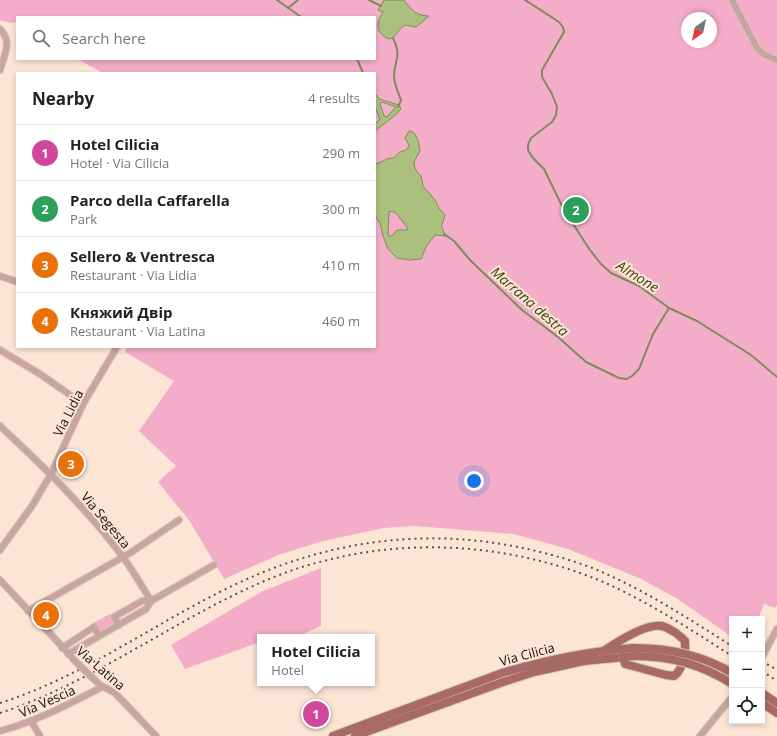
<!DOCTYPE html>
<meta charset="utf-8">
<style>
:root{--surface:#fff;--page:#f6f6f6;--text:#202124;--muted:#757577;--line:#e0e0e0;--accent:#3a798d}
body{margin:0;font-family:"Open Sans",sans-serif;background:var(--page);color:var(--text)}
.controls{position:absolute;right:12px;bottom:12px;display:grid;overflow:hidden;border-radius:0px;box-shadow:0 2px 6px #0003}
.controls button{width:36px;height:36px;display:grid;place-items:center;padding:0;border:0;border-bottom:1px solid var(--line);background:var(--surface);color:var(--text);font:20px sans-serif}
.compass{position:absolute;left:681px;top:12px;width:36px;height:36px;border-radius:50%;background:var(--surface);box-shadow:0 2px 6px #0003;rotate:213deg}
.you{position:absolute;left:474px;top:481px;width:14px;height:14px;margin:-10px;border:3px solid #fff;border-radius:50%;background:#1a73e8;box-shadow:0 0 0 6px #1a73e833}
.badge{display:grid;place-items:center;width:26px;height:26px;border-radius:50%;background:var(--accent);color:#fff;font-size:13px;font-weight:700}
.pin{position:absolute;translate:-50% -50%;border:2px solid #fff;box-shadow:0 1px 4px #0006}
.popup{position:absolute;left:257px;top:634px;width:118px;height:52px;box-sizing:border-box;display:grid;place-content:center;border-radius:0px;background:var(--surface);filter:drop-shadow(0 1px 3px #0005);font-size:13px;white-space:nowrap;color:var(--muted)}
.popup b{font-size:15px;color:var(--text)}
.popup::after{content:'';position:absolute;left:50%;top:100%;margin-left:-8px;border:8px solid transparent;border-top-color:var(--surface)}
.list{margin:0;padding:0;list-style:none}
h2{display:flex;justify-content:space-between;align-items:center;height:52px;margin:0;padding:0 16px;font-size:17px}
h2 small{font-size:13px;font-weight:400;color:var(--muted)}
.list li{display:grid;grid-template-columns:26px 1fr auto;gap:12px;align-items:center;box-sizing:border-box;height:56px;padding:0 16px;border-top:1px solid var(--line)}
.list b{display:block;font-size:15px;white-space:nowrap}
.list p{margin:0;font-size:13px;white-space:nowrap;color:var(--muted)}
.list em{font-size:13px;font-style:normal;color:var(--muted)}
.icon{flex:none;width:22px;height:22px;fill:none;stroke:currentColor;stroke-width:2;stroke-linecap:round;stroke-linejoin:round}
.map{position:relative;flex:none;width:777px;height:736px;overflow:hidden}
.search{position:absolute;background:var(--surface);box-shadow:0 2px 6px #0003;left:16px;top:16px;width:360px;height:44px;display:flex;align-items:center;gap:10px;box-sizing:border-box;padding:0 14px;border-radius:0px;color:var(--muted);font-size:15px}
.panel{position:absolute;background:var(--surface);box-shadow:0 2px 6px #0003;left:16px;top:72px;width:360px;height:276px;border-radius:0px}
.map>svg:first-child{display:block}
.green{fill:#f4adc9;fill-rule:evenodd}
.water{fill:#aac07c;stroke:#7e8b5a;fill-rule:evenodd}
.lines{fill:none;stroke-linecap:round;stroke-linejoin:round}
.stream{stroke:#7e8b5a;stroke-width:2}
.minor-casing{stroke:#d8c3b4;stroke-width:8}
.major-casing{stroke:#d8c3b4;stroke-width:10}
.minor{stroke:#c9a5a1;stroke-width:6}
.major{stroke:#a86a64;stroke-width:8}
.rail{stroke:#5f5148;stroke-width:2;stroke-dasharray:2 4;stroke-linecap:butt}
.minor-bridge-casing{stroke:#d8c3b4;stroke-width:8;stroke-linecap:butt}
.major-bridge-casing{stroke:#d8c3b4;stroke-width:10;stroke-linecap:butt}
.minor-bridge{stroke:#c9a5a1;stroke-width:6}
.major-bridge{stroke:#a86a64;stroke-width:8}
.labels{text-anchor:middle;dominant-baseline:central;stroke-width:4;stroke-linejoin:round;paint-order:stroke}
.street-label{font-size:13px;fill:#190f09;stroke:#fce5d5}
.water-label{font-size:14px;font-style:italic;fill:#364411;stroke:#fce5d5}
</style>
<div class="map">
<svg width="777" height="736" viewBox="0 0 777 736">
<rect width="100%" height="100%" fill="#fce5d5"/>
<!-- green -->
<g class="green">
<path d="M0 0H777V605L775 608 764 604 758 619H732V637L678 599 639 578 568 549 514 534 415 526 384 528 323 541 278 555 224 579 189 520 158 482 176 466 139 431 174 381 125 352 127 347H375V73H103L77 59H375V17H17V22L10 23 0 20ZM687 18H711V42H687Z"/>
<polygon points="321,568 321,626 296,637 282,637 281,635 275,637 260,637 260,642 185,669 171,645 263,591"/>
<polygon points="110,614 116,624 99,633 93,623"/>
</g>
<!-- water -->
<g class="water">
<path d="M384 0H404C411 10 417 16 429 16L416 27 405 25C398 29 397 37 389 39 375 33 376 23 383 12L378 10Z"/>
<path d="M375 93 379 99 399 105 401 109C394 118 384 123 375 131V124L380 119 375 107ZM382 102 396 107 387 117 384 116 380 104Z"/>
<path d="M409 131H411L414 133 418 140 420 151 414 162 415 168 417 172 421 176 423 186 435 200 439 208 445 215C442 229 439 221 446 236L435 235 426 247 421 259 409 260 397 258 388 249 383 236 380 223 375 216V164C382 163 387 157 394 158 396 156 398 153 400 152 405 150 407 151 409 145L405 138ZM392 211 397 214 408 229 407 230H397L392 236H389L388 234 389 212Z"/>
</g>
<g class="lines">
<!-- stream -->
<g class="stream">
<polyline points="277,0 301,17"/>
<polyline points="369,0 381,6"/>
<polyline points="525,0 559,22 563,27 564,32 542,70 542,77 552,94 557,107 556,115 552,122 531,138 528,145 528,150 532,157 544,169 564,210 590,250 601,264 611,273 639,286 669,308 697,321 751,355 777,377"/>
<polyline points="288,8 298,0"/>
<path d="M393 38C402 57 395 58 394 75 394 84 398 92 401 100L398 107"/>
<polyline points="357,59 363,73"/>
<polyline points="444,234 454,241 470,260 522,310 558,337 586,362 619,378 627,379 632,376 639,369 653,334 669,308"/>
</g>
<!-- minor casing -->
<g class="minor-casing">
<g id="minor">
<polyline points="732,0 757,48 763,54 777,60"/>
<path d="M0 29C13 42 4 55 0 70"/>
<polyline points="0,276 17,282"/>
<polyline points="0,350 40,374 83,404"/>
<path d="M0 426C44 467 87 509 123 557 133 571 142 586 151 601"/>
<polyline points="0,550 32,506 51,474 83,404 117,347"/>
<polyline points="0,580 70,655"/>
<polyline points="28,611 130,553 179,520"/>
<polyline points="119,625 114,617 142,601 151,601"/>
<polyline points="62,648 94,627 99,636"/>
<polyline points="68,654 146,609 151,601 214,565"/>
<polyline points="762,657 777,629"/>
<polyline points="100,685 115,693 156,736"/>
<polyline points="31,721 40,736"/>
<path d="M0 731C37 721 69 704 102 687"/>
<polyline points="700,736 732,697"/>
</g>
</g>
<!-- major casing -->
<g class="major-casing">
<g id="major">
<path d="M605 650C617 642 647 623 662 626 667 627 672 631 676 633 679 636 683 638 685 641 686 652 683 670 674 676L666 675 625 664 623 657"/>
<polyline points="762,693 777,703"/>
<polyline points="762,703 777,713"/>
<path d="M333 736 502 673C546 660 589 651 634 648"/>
<polyline points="355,736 503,682 534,672 584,661 635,656"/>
</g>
</g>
<!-- minor -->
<use href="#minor" class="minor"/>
<!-- major -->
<use href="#major" class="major"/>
<!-- rail -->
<g class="rail">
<polyline points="762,661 777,670"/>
<polyline points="762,671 777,681"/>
<path d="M0 703C79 678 146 629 220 592 321 540 429 524 540 552 557 556 573 561 590 567 640 587 686 617 732 646"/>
<path d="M0 713C80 687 149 638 224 600 256 584 289 569 324 561 415 537 513 545 601 581 647 601 690 629 732 656"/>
</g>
<!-- minor-bridge casing -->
<g class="minor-bridge-casing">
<polyline id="minor-bridge" points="72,658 99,684"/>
</g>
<!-- major-bridge casing -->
<g class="major-bridge-casing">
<g id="major-bridge">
<path d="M634 648C669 648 702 655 732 673"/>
<path d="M635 656C670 656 703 665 732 684"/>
</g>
</g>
<!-- minor-bridge -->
<use href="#minor-bridge" class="minor-bridge"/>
<!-- major-bridge -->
<use href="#major-bridge" class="major-bridge"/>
</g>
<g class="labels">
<!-- street labels -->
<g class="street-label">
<text transform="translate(68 413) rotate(-63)">Via Lidia</text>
<text transform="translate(106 520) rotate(50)">Via Segesta</text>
<text transform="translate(527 654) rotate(-15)">Via Cilicia</text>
<text transform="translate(101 668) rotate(41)">Via Latina</text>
<text transform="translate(47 701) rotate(-24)">Via Vescia</text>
</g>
<!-- water labels -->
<g class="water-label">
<text transform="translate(638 276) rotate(32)">Almone</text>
<text transform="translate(530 301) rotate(41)">Marrana destra</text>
</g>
</g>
</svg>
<div class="controls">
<button>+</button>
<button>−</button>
<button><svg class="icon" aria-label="locate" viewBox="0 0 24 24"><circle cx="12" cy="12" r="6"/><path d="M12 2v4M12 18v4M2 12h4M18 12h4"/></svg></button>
</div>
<svg class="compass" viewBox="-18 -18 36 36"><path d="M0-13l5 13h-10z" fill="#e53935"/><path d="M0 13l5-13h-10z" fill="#757577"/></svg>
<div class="you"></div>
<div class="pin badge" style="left:316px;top:714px;background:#d1479c">1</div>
<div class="popup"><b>Hotel Cilicia</b>Hotel</div>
<div class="pin badge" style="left:576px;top:210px;background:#2e9e5b">2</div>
<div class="pin badge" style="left:71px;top:464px;background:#e8710a">3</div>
<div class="pin badge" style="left:46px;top:615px;background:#e8710a">4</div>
<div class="search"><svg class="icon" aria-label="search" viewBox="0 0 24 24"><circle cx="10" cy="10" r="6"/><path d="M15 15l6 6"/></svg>Search here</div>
<section class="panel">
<h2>Nearby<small>4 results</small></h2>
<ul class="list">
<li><span class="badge" style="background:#d1479c">1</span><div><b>Hotel Cilicia</b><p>Hotel · Via Cilicia</p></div><em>290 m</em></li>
<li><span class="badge" style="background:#2e9e5b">2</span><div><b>Parco della Caffarella</b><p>Park</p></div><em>300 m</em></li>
<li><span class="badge" style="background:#e8710a">3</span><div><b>Sellero &amp; Ventresca</b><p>Restaurant · Via Lidia</p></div><em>410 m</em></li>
<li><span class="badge" style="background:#e8710a">4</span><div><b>Княжий Двір</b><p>Restaurant · Via Latina</p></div><em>460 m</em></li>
</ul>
</section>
</div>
